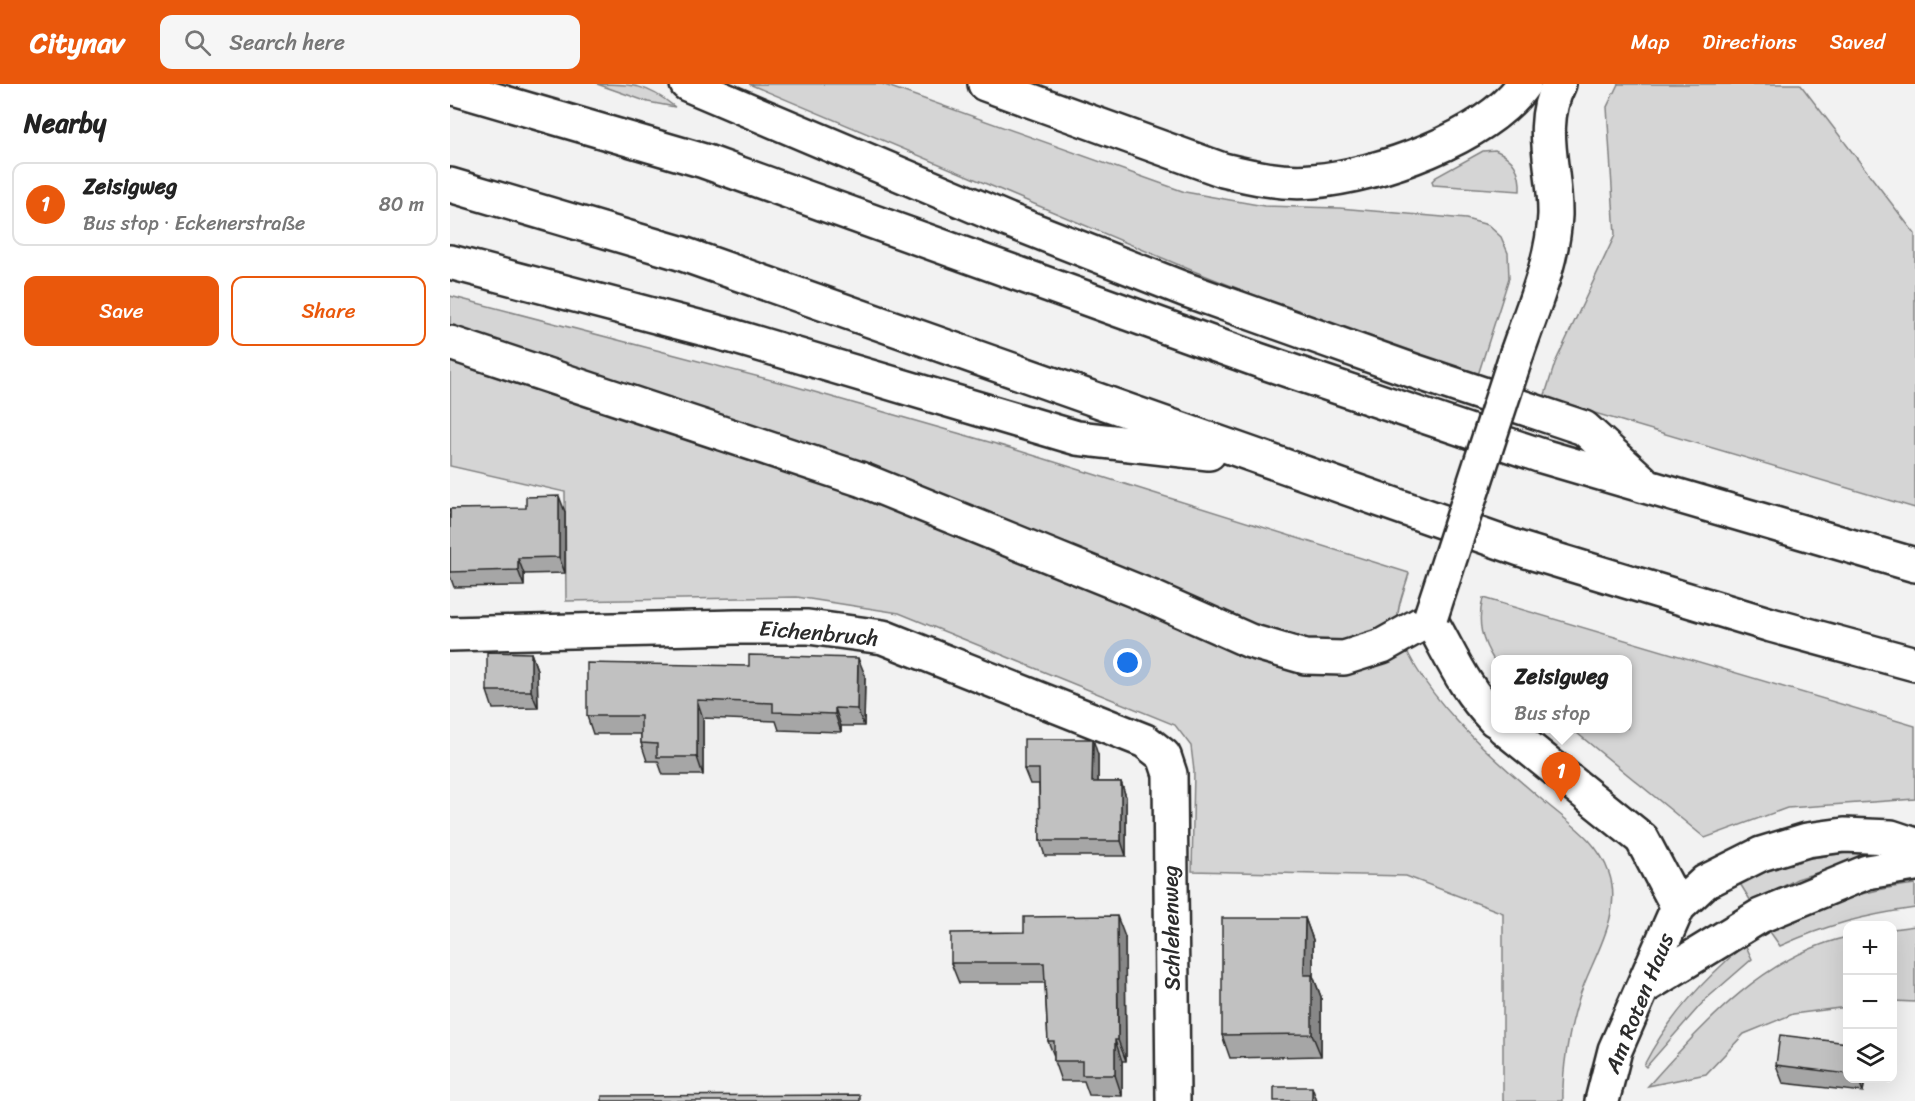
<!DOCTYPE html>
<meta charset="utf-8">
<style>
:root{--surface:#fff;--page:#f6f6f6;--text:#222;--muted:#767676;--line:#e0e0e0;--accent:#ea580c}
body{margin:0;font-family:Sriracha,sans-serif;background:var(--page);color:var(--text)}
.controls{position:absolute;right:18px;bottom:18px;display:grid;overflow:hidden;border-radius:12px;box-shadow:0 6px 24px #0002}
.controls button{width:54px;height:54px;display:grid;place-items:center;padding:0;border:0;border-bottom:2px solid var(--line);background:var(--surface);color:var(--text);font:30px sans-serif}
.you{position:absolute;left:678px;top:579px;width:21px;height:21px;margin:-15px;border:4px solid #fff;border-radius:50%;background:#1a73e8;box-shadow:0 0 0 9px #1a73e833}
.badge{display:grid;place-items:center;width:39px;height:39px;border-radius:50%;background:var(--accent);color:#fff;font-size:20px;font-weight:700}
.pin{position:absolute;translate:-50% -50px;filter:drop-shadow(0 2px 3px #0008)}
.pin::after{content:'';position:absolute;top:32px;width:21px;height:18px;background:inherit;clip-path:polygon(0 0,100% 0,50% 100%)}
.popup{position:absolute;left:1041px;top:571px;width:141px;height:78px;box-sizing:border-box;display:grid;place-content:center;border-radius:12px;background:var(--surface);filter:drop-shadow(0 2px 4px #0005);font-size:20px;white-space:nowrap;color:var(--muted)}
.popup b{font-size:22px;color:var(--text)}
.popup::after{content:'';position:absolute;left:50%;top:100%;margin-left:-12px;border:12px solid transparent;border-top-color:var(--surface)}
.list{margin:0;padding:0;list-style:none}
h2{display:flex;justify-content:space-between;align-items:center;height:78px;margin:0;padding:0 24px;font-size:26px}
h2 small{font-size:20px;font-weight:400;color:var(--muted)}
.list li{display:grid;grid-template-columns:39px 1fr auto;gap:18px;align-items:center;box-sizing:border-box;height:84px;margin:0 12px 12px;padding:0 12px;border:2px solid var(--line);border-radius:12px}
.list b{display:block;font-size:22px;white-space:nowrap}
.list p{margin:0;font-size:20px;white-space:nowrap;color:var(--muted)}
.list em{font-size:20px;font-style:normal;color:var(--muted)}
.actions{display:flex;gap:12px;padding:18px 24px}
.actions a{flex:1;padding:14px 0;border:2px solid var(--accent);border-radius:12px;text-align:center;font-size:21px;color:var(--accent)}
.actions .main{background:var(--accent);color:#fff}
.icon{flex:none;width:33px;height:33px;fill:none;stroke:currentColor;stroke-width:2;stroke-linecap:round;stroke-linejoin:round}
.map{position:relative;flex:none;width:1465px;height:1017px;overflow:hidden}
header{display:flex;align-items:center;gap:36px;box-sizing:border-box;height:84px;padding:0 30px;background:var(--accent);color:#fff}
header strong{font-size:28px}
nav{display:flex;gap:33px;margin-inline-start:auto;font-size:21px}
.search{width:420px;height:54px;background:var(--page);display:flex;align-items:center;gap:15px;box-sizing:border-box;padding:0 21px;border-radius:12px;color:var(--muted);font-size:22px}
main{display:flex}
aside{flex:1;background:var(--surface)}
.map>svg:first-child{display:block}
.green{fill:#d5d5d5;stroke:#808080;stroke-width:1.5}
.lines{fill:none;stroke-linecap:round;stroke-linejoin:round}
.minor-casing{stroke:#2b2b2b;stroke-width:38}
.major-casing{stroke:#2b2b2b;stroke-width:38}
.highway-casing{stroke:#2b2b2b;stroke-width:38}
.minor{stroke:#fff;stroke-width:33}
.major{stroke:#fff;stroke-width:33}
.highway{stroke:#fff;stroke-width:33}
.minor-bridge-casing{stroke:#2b2b2b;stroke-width:38;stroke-linecap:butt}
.minor-bridge{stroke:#fff;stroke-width:33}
.wall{fill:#a6a6a6;stroke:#2b2b2b;stroke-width:1.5}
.shaded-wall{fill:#878787;stroke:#2b2b2b;stroke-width:1.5}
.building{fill:#c1c1c1;stroke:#2b2b2b;stroke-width:1.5}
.labels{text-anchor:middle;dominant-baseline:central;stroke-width:5;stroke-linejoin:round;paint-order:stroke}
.street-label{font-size:22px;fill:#2b2b2b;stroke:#fff}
</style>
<header>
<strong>Citynav</strong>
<div class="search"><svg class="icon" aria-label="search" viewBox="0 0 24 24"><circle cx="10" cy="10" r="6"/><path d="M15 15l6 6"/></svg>Search here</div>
<nav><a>Map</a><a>Directions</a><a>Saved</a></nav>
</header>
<main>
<aside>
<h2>Nearby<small></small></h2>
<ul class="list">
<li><span class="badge">1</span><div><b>Zeisigweg</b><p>Bus stop · Eckenerstraße</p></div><em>80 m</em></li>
</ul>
<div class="actions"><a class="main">Save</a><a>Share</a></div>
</aside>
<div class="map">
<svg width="1465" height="1017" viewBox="0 0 1465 1017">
<rect width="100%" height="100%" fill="#f2f2f2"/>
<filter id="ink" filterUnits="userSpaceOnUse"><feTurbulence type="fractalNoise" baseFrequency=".0167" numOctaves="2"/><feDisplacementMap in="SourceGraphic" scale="12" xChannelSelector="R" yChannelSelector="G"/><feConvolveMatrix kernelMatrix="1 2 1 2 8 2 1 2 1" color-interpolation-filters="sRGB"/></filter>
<g filter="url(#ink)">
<!-- green -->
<g class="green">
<path d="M147 0C182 0 197 0 225 23L198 18Z"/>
<polygon points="299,0 432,0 735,108 814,122 889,124 1016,135 1038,141 1051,153 1058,169 1059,194 1028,291 870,237 741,186"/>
<polygon points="1168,0 1350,0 1465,150 1465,424 1094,314 1105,279 1165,151 1157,23"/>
<path d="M1045 66C1063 74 1071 86 1070 107L983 101 982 97 986 93 1033 67Z"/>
<path d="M0 212 340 301 560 364 959 489C956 502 946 523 948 537 957 602 1048 679 1097 720 1122 741 1148 757 1159 789 1174 831 1141 876 1129 914 1119 947 1112 983 1113 1017H1053V829L956 792 742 787 744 687 741 662 725 641 449 529 347 513 116 517 115 408 0 382Z"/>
<path d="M1033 514 1465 642V715L1337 724 1255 754 1122 645 1177 644V576H1045V578C1031 556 1027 539 1033 514Z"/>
<polygon points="1404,768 1412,770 1411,775 1347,795 1302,819 1289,798 1346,776"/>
<path d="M1465 800V824C1415 831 1376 841 1330 862L1318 845C1371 822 1406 807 1465 800Z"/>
<polygon points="1465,842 1465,918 1443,917 1443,845"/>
<path d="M1397 853V923L1343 930 1294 950 1256 990 1198 1002C1254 940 1313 872 1397 853Z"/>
<path d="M1295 860 1302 875 1255 916 1196 983 1194 981C1219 932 1254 896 1295 860Z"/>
</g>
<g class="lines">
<!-- minor casing -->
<g class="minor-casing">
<g id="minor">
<path d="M535 0 773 86C802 93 832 100 863 97 927 92 1036 54 1074 0"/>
<path d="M1067 269C1082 225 1103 178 1105 131 1106 86 1087 43 1109 0"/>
<path d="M981 532 980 535C1003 575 1012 601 1045 636"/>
<polyline points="0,550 286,543 358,543 433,553 695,657 714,672 720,690 723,1017"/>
<polyline points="1054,644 1192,755 1228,823"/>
<polyline points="1194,903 1310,832 1417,788 1465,780"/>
<polyline points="1152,1017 1165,966 1228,823 1255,798 1311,770 1357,756 1394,751 1441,753 1465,761"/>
</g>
</g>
<!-- major casing -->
<g class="major-casing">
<polyline id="major" points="0,259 410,395 701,513 800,557 855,573 894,574 932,562 980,535"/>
</g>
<!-- highway casing -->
<g class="highway-casing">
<g id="highway">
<polyline points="237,0 558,136 734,205 964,287 1134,344 1192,397"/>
<polyline points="0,3 254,77 808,276 1092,372 1465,481"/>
<polyline points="0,101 230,169 1070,465 1321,541 1465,580"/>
<polyline points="0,178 282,252 627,354 759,369"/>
</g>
</g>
<!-- minor -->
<use href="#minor" class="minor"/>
<!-- major -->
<use href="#major" class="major"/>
<!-- highway -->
<use href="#highway" class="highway"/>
<!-- minor-bridge casing -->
<g class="minor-bridge-casing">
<polyline id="minor-bridge" points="981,532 1067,269"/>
</g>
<!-- minor-bridge -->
<use href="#minor-bridge" class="minor-bridge"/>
</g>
<!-- wall -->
<g class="wall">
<polygon points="0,425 115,428 115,489 74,490 74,502 4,503 0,492"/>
<polygon points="81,569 87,586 88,624 43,625 37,607"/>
<polygon points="415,591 414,642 391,642 391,648 329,646 326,637 253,634 253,691 213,691 208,677 197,677 191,659 191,650 143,650 137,632"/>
<polygon points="648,671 648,698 671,698 676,713 676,772 595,772 590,757 589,700 580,700 574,685"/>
<polygon points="855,834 863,856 863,892 871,913 871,972 780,974 772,951"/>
<polygon points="675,853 676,977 672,977 672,1012 639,1011 634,997 611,997 604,977 604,972 598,957 595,899 509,899 501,879"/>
<polygon points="1398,959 1398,994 1415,994 1413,1008 1333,999 1326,981"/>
</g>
<!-- shaded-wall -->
<g class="shaded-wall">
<polygon points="109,412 115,428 115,489 109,473"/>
<polygon points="68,474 74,490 74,502 68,486"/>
<polygon points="81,569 87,586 88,624 81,607"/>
<polygon points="408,574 415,591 414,642 407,625"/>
<polygon points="247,616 253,634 253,691 247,673"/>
<polygon points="385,624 391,642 391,648 385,630"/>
<polygon points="643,655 648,671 648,713 642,698"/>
<polygon points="671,698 676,713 676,772 671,757"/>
<polygon points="667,832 675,853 676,977 668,956"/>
<polygon points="855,834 863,856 863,892 871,913 871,972 862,950 854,891"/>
<polygon points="665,956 672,977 672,1012 665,991"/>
<polygon points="1408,994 1415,994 1413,1008"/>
<polygon points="862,1003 867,1017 862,1017"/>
</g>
<!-- building -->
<g class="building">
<polygon points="109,412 109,473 68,474 68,486 0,488 0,425 76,424 76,413"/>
<polygon points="37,568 81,569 81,607 37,607"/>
<polygon points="299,571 408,574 407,625 385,624 385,630 323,628 323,619 247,616 247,673 207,673 207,660 191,659 191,632 137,632 137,579 299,582"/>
<polygon points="574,655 643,655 642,698 671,698 671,757 590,757 589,685 574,685"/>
<polygon points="667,832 668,956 665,956 665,991 632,991 632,977 604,977 604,957 598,957 594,879 501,879 501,849 574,848 574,833"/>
<polygon points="772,834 855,834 854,891 862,891 862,950 772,951"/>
<polygon points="1330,951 1398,959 1398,990 1326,981"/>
<rect x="824" y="1003" width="38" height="14"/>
<polygon points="410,1011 410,1017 152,1017 152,1012"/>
</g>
</g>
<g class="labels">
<!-- street labels -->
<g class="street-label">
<text transform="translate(369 549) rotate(5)">Eichenbruch</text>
<text transform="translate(721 844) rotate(-91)">Schlehenweg</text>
<text transform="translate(1189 919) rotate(-68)">Am Roten Haus</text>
</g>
</g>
</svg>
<div class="controls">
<button>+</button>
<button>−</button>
<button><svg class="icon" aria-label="layers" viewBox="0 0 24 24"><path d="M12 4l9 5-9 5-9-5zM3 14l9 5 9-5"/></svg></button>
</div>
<div class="you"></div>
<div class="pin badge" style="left:1111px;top:718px">1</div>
<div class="popup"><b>Zeisigweg</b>Bus stop</div>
</div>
</main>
